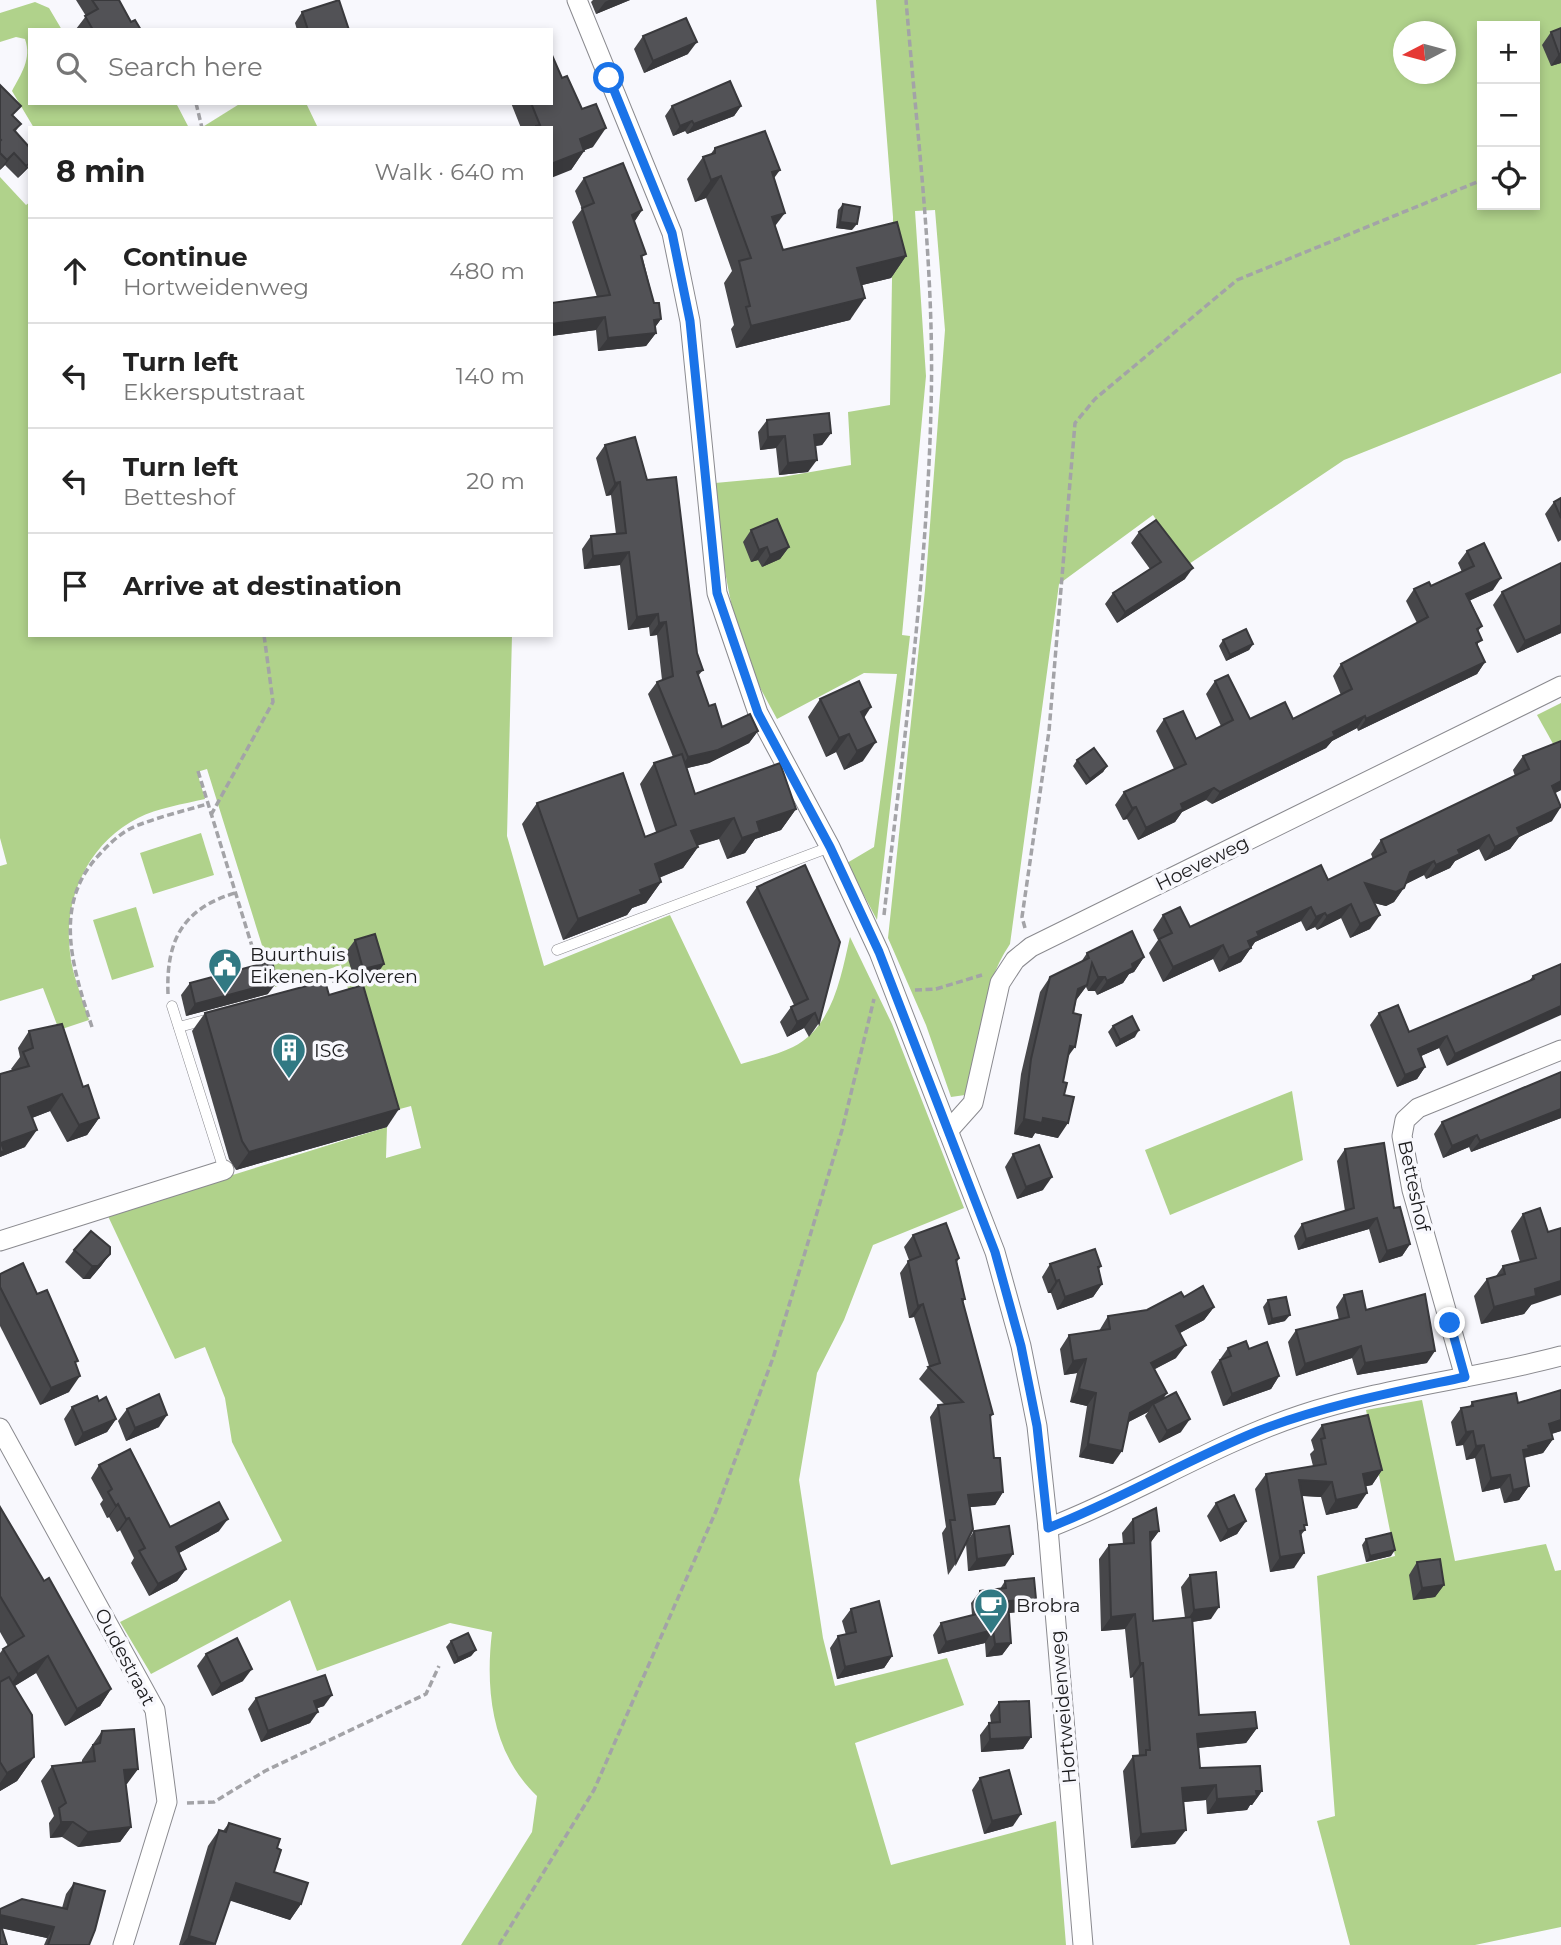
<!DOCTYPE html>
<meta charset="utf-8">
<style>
:root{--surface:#fff;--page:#f6f6f6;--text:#222;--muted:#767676;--line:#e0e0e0}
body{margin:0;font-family:Montserrat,sans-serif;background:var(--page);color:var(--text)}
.controls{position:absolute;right:21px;top:21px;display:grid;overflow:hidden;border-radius:0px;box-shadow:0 4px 10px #0003}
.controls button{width:63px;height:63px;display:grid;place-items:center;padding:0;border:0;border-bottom:2px solid var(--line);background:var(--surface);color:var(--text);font:35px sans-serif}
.compass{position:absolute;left:1393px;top:21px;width:63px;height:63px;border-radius:50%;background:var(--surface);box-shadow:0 4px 10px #0003;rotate:264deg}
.stop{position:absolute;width:21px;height:21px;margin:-16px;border:5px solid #1a73e8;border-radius:50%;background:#fff}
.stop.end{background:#1a73e8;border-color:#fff;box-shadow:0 2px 7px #0008}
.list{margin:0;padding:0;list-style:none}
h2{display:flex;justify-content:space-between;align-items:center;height:91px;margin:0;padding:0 28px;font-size:30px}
h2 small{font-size:23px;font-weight:400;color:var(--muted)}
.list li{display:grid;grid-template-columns:46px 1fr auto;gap:21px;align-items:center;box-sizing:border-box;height:105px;padding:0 28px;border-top:2px solid var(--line)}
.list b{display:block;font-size:26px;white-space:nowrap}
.list p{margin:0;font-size:23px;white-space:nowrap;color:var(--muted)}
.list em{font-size:23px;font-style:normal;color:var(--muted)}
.icon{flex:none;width:38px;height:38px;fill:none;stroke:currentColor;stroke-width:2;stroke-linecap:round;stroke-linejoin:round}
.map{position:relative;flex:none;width:1561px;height:1945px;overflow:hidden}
.search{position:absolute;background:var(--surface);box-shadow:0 4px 10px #0003;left:28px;top:28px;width:525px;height:77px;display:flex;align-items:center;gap:18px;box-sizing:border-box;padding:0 24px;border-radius:0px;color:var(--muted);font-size:26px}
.panel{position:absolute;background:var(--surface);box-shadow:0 4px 10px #0003;left:28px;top:126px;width:525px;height:511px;border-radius:0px}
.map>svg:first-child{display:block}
.green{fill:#b0d28b;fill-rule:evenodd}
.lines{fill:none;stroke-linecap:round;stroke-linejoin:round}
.service-casing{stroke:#8a8a8f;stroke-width:11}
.minor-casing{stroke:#8a8a8f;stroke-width:21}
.path{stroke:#a3a3a7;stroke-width:3.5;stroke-dasharray:7 3.5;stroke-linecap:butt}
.service{stroke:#fff;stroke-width:10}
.minor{stroke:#fff;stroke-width:19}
.wall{fill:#47474a}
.shaded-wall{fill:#39393c}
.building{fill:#525256;stroke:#39393c;stroke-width:2}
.route{stroke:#1a73e8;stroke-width:9}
.labels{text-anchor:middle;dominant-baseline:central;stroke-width:7;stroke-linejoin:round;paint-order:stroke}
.street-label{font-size:19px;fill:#1c1c1e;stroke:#f8f8fd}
.poi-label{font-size:19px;fill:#1c1c1e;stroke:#f8f8fd;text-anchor:start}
</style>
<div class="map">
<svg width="1561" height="1945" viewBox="0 0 1561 1945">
<rect width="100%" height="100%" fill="#f8f8fd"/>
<!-- green -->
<g class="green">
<path d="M876 0H1561V373L1344 460 1186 566 1153 515 1059 584 1010 944C976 994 987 1043 965 1095L951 1097 926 1025 888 938 925 590 945 330 935 210 915 211 926 376 902 635 910 636 877 920 847 863 874 847 897 674 864 673 777 719C763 693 747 666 739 636 726 587 718 533 715 483L782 477 851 465 848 412 890 405 893 217ZM1482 26H1535V205H1482ZM1404 32H1446V74H1404Z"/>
<path d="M35 2 49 8 62 30H30V103H176L189 128H34L12 91C21 74 32 59 25 39L16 37 0 42V13Z"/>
<polygon points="241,103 306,103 318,128 201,128"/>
<path d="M0 177 26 205 30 202V635H512L507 836 544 966 670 915 741 1064C758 1059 777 1055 793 1047 833 1027 841 976 850 937L892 1024 964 1208 873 1245 844 1320 817 1373 799 1480 823 1638 835 1686 947 1658 964 1705 855 1743 891 1865 1056 1821 1066 1945H461L532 1832 537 1796C492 1753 485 1691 492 1632L450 1623 317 1671 290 1600 151 1674 120 1622 282 1541 232 1442 225 1398 205 1347 175 1359 107 1214 387 1127 386 1158 421 1148 411 1106 385 1113 341 965 275 987 207 769 197 772 205 799C184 804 157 808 138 818 88 843 63 899 70 953 72 975 83 999 89 1020L59 1030 43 988 0 1001V866L7 864 0 838Z"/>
<polygon points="1561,703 1561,758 1537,715"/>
<polygon points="201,833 214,875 153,894 140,853"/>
<polygon points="136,907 154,967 112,980 93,920"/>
<polygon points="1292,1091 1303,1160 1170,1215 1145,1150"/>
<polygon points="1422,1400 1455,1561 1546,1544 1555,1571 1561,1570 1561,1927 1475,1945 1350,1945 1317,1821 1335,1816 1317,1576 1395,1556 1366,1410"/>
</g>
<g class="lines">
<!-- service casing -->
<g class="service-casing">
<g id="service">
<polyline points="557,950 830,847"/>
<polyline points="172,1006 224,1170"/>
<polyline points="179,1027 209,1019"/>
</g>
</g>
<!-- minor casing -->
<g class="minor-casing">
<g id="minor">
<polyline points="577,0 672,233 690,321 717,593 758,713 830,847 879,952 995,1252 1021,1346 1037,1426 1048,1528 1083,1945"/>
<polyline points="948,1131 973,1103 1000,983 1015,960 1031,947 1561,686"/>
<polyline points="0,1241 224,1170"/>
<polyline points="1465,1377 1412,1190 1402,1136 1405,1120 1418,1108 1561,1050"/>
<polyline points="0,1428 155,1710 167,1802 123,1945"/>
<path d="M1048 1528C1134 1495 1214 1444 1301 1415 1386 1387 1475 1379 1561 1356"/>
</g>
</g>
<!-- path -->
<g class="path">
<polyline points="196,103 202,128"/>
<polyline points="198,771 259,969"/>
<polyline points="211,815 273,702 264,635"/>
<path d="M884 915C903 746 927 577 931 408 935 272 917 135 906 0"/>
<polyline points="1025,928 1022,917 1049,731 1075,423 1095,399 1237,280 1482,180"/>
<polyline points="322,985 349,975"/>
<polyline points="915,990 936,989 982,975"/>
<path d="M168 994C166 941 182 909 235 893"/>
<path d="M92 1027C73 969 52 906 98 856 109 844 121 832 136 826 158 817 184 811 207 804"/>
<polyline points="187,1803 214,1802 265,1771 426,1694 439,1666"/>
<polyline points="499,1945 594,1790 716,1511 773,1358 842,1130 874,999"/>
</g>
<!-- service -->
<use href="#service" class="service"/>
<!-- minor -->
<use href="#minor" class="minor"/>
</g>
<!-- wall -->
<g class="wall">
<polygon points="76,0 119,0 131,22 141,30 77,30 76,29 86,16"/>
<polygon points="593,0 630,0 596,14 591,2"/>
<polygon points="302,12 349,30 297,30 295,23"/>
<polygon points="1561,28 1561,63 1551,66 1542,45 1551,32"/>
<polygon points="643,36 688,54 644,73 634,49"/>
<polygon points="1482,72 1482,91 1477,79"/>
<polygon points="562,78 593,147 584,150 584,151 571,170 551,128 521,128 511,103 551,103"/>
<polygon points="0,85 13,117 21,124 15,132 28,168 18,178 5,165 0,170"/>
<polygon points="672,106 741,106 734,116 687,134 685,131 673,136 665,116"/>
<polygon points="715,148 774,178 775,226 783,250 906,256 891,278 862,285 850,320 736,348 731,329 734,325 724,283 732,271 706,198 695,202 687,179 703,157 710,155"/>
<polygon points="584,178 642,210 634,222 654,303 661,319 655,327 656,333 646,346 598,351 596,330 551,336 551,303 597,297 572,222 582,209 575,191"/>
<polygon points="843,204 852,230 836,228 838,210"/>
<polygon points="767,420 831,433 822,445 816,446 808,472 779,475 776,448 760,450 758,432"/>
<polygon points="605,445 697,653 703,670 698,676 709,706 722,727 758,731 749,743 709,763 687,768 695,794 796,809 781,830 755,839 745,853 727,859 719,839 697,845 698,847 683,868 659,878 661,882 646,903 632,908 627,915 563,940 522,824 537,803 645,837 656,832 640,784 654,763 673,757 648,694 657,682 662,680 657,635 650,636 649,627 628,630 620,565 584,569 582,549 591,536 616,534 611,495 606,496 596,458"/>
<polygon points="1561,498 1561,540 1558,542 1545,514 1554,502"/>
<polygon points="751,530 789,547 780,559 762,567 758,560 751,562 743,542"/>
<polygon points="1139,532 1185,579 1117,623 1105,604 1113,593 1150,569 1131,543"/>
<polygon points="1467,551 1493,590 1470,600 1482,626 1478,631 1478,646 1485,662 1477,674 1358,731 1357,728 1332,741 1326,748 1212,804 1206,800 1182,812 1175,822 1138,840 1127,819 1123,820 1115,805 1124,792 1174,769 1156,731 1164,719 1196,739 1221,726 1206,694 1215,681 1250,719 1293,719 1341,695 1333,676 1341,664 1417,623 1406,601 1414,589 1431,586 1462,572 1458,563"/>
<polygon points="1561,563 1561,633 1517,653 1493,605 1502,592"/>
<polygon points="1223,640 1253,644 1249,650 1226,661 1219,646"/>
<polygon points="820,699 864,718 863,761 844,770 836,752 826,757 808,717"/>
<polygon points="1561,741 1561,790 1555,793 1552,821 1519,837 1510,849 1485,861 1479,849 1455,861 1450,868 1426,879 1424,875 1406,884 1394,902 1386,906 1374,903 1370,929 1350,938 1341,918 1317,930 1315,927 1306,931 1301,921 1255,942 1241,962 1219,972 1213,959 1163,982 1149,953 1158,940 1153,930 1163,915 1190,927 1328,880 1373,859 1371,854 1381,840 1515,776 1513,770 1523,756"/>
<polygon points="1077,760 1107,766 1103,772 1086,785 1073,766"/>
<polygon points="757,887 819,1023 809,1037 804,1028 787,1037 780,1022 791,1007 794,1005 746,902"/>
<polygon points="355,940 375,977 355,982 346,952"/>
<polygon points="1087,953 1144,957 1134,972 1129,974 1123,983 1097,995 1095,991 1088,991 1086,987 1076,1000 1063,1082 1064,1095 1058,1138 1035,1133 1032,1138 1014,1134 1021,1074 1040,992 1050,977 1081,962"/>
<polygon points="1561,964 1447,1066 1439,1048 1421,1056 1425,1067 1417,1079 1397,1087 1370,1025 1379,1013 1409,1032 1529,981 1533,976"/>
<polygon points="190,983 268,994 186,1016 181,995"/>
<polygon points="329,995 387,1127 236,1170 229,1159 192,1031 205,1013"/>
<polygon points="1113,1026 1135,1037 1116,1047 1108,1032"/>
<polygon points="29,1031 83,1087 99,1118 87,1135 67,1142 50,1111 32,1118 25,1147 0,1157 0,1074 12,1070 11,1069 20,1057 18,1048"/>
<polygon points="1561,1072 1561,1118 1471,1152 1469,1147 1443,1158 1434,1134 1442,1122"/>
<polygon points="1345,1149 1394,1208 1410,1244 1402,1256 1379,1263 1369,1229 1298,1250 1294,1236 1302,1224 1345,1211 1337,1161"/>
<polygon points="1013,1154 1043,1190 1017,1199 1005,1167"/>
<polygon points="1523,1214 1548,1232 1531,1305 1524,1314 1481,1324 1474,1296 1487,1279 1496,1276 1503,1266 1520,1262 1511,1231"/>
<polygon points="913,1235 959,1258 957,1262 965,1299 963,1302 993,1414 990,1418 994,1458 1003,1492 995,1505 970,1507 966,1543 974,1531 1005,1566 968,1571 966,1544 956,1563 948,1575 942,1533 946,1527 930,1417 938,1405 944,1404 919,1379 929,1366 914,1317 909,1318 900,1273 909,1260 904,1247"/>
<polygon points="74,1250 110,1254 101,1266 90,1279 83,1279 65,1262"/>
<polygon points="1050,1264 1101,1266 1099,1269 1102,1284 1093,1297 1057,1310 1051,1293 1048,1293 1042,1277"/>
<polygon points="0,1274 37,1294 75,1364 69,1392 40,1405 0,1326"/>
<polygon points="1344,1295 1366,1310 1427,1363 1357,1375 1352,1358 1296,1376 1288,1342 1296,1330 1339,1320 1336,1307"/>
<polygon points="1184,1297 1214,1307 1204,1320 1180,1333 1176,1358 1154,1369 1163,1399 1181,1432 1159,1443 1145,1416 1148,1412 1128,1422 1113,1464 1079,1457 1087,1406 1070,1402 1077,1373 1064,1375 1060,1349 1069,1335 1099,1331 1108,1316 1147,1310"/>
<polygon points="1268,1300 1285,1321 1268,1325 1263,1307"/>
<polygon points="1228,1348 1249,1349 1279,1376 1271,1389 1223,1406 1211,1372"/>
<polygon points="99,1401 116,1419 107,1432 75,1446 64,1419 72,1407"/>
<polygon points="1472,1402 1518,1403 1561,1431 1552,1434 1553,1439 1543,1453 1524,1458 1529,1486 1519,1500 1504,1503 1500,1488 1482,1492 1475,1458 1466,1460 1463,1445 1456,1446 1451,1422 1461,1408 1470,1406"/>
<polygon points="127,1409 159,1427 126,1441 118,1421"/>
<polygon points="1322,1425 1382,1470 1372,1485 1366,1486 1357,1508 1326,1515 1321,1497 1302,1496 1305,1530 1301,1535 1294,1568 1270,1572 1255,1489 1266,1474 1313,1466 1310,1454 1314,1450 1311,1440"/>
<polygon points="99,1465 170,1527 219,1531 179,1553 186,1569 177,1581 149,1596 131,1563 134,1558 120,1530 117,1532 109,1517 107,1518 100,1504 103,1500 91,1478"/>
<polygon points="1216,1503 1246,1521 1237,1534 1220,1542 1207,1516"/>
<polygon points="0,1507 44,1581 111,1689 100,1706 65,1726 36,1673 15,1686 34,1757 17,1781 0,1791 0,1653 3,1649 8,1646 0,1632"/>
<polygon points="1133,1519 1159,1531 1150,1543 1153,1621 1185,1618 1181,1587 1190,1575 1211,1619 1192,1622 1199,1715 1257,1728 1246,1743 1198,1748 1200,1768 1262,1791 1252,1805 1250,1805 1247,1810 1207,1814 1206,1800 1184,1802 1175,1844 1131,1848 1123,1771 1133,1756 1139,1756 1133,1677 1130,1678 1125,1629 1101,1631 1099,1559 1109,1545 1123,1544 1122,1533"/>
<polygon points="1366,1539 1391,1556 1366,1562 1362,1545"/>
<polygon points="1417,1562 1444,1585 1435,1597 1413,1600 1409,1575"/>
<polygon points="1005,1581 1036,1599 1027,1611 1009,1613 1011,1643 1002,1655 986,1657 985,1643 938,1654 933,1635 941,1623 972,1615 971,1603 980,1591 1000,1589"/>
<polygon points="851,1609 892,1656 884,1668 837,1679 830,1648 838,1636 846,1635 842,1621"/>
<polygon points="451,1641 476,1650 471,1656 454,1664 446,1647"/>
<polygon points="206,1654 243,1681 212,1696 197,1666"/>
<polygon points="256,1698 324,1706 317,1708 310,1723 261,1742 248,1709"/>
<polygon points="999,1702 1031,1737 1023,1749 981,1752 980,1735 989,1723 991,1723 990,1715"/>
<polygon points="102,1731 138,1769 126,1784 131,1827 120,1842 78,1847 62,1837 50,1838 49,1823 54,1816 41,1781 52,1766 82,1763 82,1760"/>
<polygon points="980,1778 1013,1826 984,1834 972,1790"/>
<polygon points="229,1823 274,1872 301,1904 290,1920 230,1900 214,1945 179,1945 208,1846 219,1830 223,1831"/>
<polygon points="74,1883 89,1945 44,1945 47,1938 2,1928 0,1945 0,1909 62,1908 66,1894"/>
</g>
<!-- shaded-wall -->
<g class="shaded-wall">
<polygon points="609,0 630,0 596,14 605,2"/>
<polygon points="697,42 688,54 644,73 653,61"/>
<polygon points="1559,54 1561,54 1561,63 1551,66"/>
<polygon points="741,106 734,116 687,134 694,124"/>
<polygon points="692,121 685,131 673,136 680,126"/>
<polygon points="606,128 593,147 567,157 580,139"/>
<polygon points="584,151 571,170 551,178 551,164"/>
<polygon points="14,153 5,165 0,170 7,160"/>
<polygon points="30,163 30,166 18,178"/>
<polygon points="780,170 764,192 772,172"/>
<polygon points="721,176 706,198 695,202 711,180"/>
<polygon points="642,210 633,224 632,215"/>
<polygon points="785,213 769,234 772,217"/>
<polygon points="840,222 857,224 852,230 836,228"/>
<polygon points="906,256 891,278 842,290 857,268"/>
<polygon points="865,298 850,320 736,348 751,326"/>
<polygon points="605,317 596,330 551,336 551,324"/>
<polygon points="661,319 651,333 654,320"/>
<polygon points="656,333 646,346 598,351 608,338"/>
<polygon points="831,433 822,445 806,447 814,435"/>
<polygon points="785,436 776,448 760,450 768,437"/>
<polygon points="817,460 808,472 779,475 788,463"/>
<polygon points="620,482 611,495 606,496 615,483"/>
<polygon points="767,547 758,560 751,562 759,550"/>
<polygon points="789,547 780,559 762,567 770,555"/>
<polygon points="629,552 620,565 584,569 593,556"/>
<polygon points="1193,568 1185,579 1117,623 1125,612"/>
<polygon points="1501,578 1493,590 1458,606 1466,594"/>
<polygon points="658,614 649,627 628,630 637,617"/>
<polygon points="666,622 657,635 650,636 659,623"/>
<polygon points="1561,625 1561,633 1517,653 1525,641"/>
<polygon points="1253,644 1249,650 1226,661 1230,655"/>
<polygon points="1485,662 1477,674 1358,731 1366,719"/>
<polygon points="871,707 859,726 861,712"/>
<polygon points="1365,716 1357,728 1332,741 1326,748 1212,804 1220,792"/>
<polygon points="758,731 749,743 709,763 679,770 688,757"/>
<polygon points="849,734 836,752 826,757 839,738"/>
<polygon points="876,742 863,761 844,770 857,751"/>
<polygon points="1107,766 1103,772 1086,785 1090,779"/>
<polygon points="1561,781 1561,790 1542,800 1552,786"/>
<polygon points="1214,788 1206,800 1182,812 1175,822 1138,840 1146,828 1181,804"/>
<polygon points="1136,807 1127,819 1123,820 1132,808"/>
<polygon points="1561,807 1552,821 1519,837 1510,849 1485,861 1495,847 1517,828"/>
<polygon points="796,809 781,830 755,839 745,853 727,859 742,838 757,822"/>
<polygon points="734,818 719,839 677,852 691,831"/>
<polygon points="1489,835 1479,849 1455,861 1450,868 1426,879 1436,865 1458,850"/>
<polygon points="698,847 683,868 640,885 655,864"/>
<polygon points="1434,861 1424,875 1400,887 1410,872"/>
<polygon points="661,882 646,903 632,908 627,915 563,940 578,919 640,890"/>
<polygon points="1365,883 1404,888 1394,902 1386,906 1355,898"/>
<polygon points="1351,904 1341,918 1317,930 1327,916"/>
<polygon points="1311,907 1301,921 1255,942 1241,962 1219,972 1229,958 1248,941 1257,932"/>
<polygon points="1325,913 1315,927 1306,931 1316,917"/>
<polygon points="1380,915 1370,929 1350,938 1360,924"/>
<polygon points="1223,945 1213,959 1163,982 1173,967"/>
<polygon points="1144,957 1134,972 1129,974 1123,983 1097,995 1107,981 1132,964"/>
<polygon points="384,964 375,977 355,982 363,969"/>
<polygon points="1098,977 1105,977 1095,991 1088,991"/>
<polygon points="277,982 268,994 186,1016 195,1004"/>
<polygon points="1087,985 1077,999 1068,1004 1078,989"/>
<polygon points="1561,1006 1561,1015 1447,1066 1455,1054"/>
<polygon points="815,1013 804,1028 787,1037 797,1022"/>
<polygon points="1139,1030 1135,1037 1116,1047 1120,1040"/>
<polygon points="1447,1036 1439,1048 1410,1061 1418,1049"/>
<polygon points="1070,1046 1075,1047 1064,1062"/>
<polygon points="1425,1067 1417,1079 1397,1087 1405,1075"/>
<polygon points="62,1094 50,1111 16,1124 28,1107"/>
<polygon points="399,1109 387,1127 236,1170 249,1152"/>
<polygon points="1561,1109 1561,1118 1471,1152 1480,1141"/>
<polygon points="99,1118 87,1135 67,1142 79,1125"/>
<polygon points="1043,1118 1068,1123 1058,1138 1035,1133 1032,1138 1014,1134 1024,1119"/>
<polygon points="37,1130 25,1147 0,1157 0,1145 1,1143"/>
<polygon points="1477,1135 1469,1147 1443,1158 1452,1146"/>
<polygon points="1052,1177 1043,1190 1017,1199 1026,1187"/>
<polygon points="1377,1218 1369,1229 1298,1250 1306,1239"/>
<polygon points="1410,1244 1402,1256 1379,1263 1387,1251"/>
<polygon points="110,1254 101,1266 90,1279 83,1279 92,1266"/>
<polygon points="1059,1280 1051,1293 1048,1293 1056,1281"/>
<polygon points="1561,1281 1561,1295 1531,1305 1524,1314 1481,1324 1494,1307 1535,1289"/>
<polygon points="1102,1284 1093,1297 1057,1310 1065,1297"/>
<polygon points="923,1304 914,1317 909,1318 918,1306"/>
<polygon points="1214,1307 1204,1320 1167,1340 1176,1326"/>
<polygon points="1290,1315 1285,1321 1268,1325 1272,1319"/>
<polygon points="1186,1345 1176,1358 1142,1376 1151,1363"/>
<polygon points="1361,1346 1352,1358 1296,1376 1305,1364"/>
<polygon points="1435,1351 1427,1363 1357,1375 1365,1363"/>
<polygon points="1086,1359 1077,1373 1064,1375 1073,1361"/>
<polygon points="80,1376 69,1392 40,1405 51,1388"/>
<polygon points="1279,1376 1271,1389 1223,1406 1232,1394"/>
<polygon points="1079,1389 1096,1393 1087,1406 1070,1402"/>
<polygon points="1167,1393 1158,1407 1153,1404 1148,1412 1121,1426 1130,1413"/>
<polygon points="167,1415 159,1427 126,1441 135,1428"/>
<polygon points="116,1419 107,1432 75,1446 83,1433"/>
<polygon points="1190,1419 1181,1432 1159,1443 1167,1431"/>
<polygon points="1561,1420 1561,1431 1539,1437 1549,1424"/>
<polygon points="1473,1431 1463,1445 1456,1446 1466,1432"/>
<polygon points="1553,1439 1543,1453 1522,1458 1523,1450 1528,1446"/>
<polygon points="1088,1444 1122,1451 1113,1464 1079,1457"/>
<polygon points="1484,1445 1475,1458 1466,1460 1476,1446"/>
<polygon points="1382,1470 1372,1485 1353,1489 1363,1474"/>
<polygon points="1510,1475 1500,1488 1482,1492 1491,1478"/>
<polygon points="1299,1480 1332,1482 1321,1497 1289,1495"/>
<polygon points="1529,1486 1519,1500 1504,1503 1513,1490"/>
<polygon points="1003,1492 995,1505 959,1508 968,1495"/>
<polygon points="1367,1493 1357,1508 1326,1515 1336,1500"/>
<polygon points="118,1504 109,1517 107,1518 116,1506"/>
<polygon points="129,1518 120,1530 117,1532 126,1519"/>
<polygon points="228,1519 219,1531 168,1559 176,1547"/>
<polygon points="1246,1521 1237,1534 1220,1542 1228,1530"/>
<polygon points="1159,1531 1148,1546 1150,1532"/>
<polygon points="1395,1550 1391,1556 1366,1562 1370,1556"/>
<polygon points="1304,1553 1294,1568 1270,1572 1280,1557"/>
<polygon points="1013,1554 1005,1566 968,1571 977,1559"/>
<polygon points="186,1569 177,1581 149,1596 158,1584"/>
<polygon points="1444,1585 1435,1597 1413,1600 1422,1588"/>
<polygon points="1036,1599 1027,1611 999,1614 1008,1601"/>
<polygon points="1219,1607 1211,1619 1185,1623 1194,1610"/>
<polygon points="1135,1614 1125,1629 1101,1631 1111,1617"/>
<polygon points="993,1630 985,1643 938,1654 946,1642"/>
<polygon points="1011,1643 1002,1655 986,1657 995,1644"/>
<polygon points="476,1650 471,1656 454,1664 458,1658"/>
<polygon points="48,1656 36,1673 6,1691 18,1674"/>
<polygon points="892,1656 884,1668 837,1679 845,1667"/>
<polygon points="1140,1663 1143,1663 1133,1677 1130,1678"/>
<polygon points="252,1669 243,1681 212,1696 221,1684"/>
<polygon points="111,1689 100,1706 65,1726 77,1709"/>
<polygon points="332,1695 324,1706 306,1712 314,1701"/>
<polygon points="318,1712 310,1723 261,1742 268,1731"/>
<polygon points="1257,1728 1246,1743 1187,1749 1197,1734"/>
<polygon points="1031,1737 1023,1749 981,1752 990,1739"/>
<polygon points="34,1757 17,1781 0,1791 0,1783 7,1773"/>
<polygon points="138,1769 127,1784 113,1786 124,1770"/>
<polygon points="1216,1785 1206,1800 1172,1803 1182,1788"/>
<polygon points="1256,1791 1262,1791 1252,1805 1250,1805 1247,1810 1207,1814 1217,1799"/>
<polygon points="1021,1814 1013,1826 984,1834 992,1821"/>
<polygon points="61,1822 73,1822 62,1837 50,1838"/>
<polygon points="131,1827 120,1842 78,1847 88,1832"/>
<polygon points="1186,1830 1175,1844 1131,1848 1141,1834"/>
<polygon points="236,1883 301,1904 290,1920 225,1899"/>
<polygon points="0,1915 54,1927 47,1938 0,1928"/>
<polygon points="189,1936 215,1944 182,1945"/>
</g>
<!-- building -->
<g class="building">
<polygon points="92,0 119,0 131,22 135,20 141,30 93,30 85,16 98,9"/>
<polygon points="339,0 349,30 308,30 302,12"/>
<polygon points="686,18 697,42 653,61 643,36"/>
<polygon points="1561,28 1561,54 1559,54 1551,32"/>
<polygon points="551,53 562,78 567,76 582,109 596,104 606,128 580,139 584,151 551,164 551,128 536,128 536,126 540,125 531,103 551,103"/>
<polygon points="730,81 741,106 694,124 692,121 680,126 672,106"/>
<polygon points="0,85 21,106 12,115 21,124 14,130 30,148 30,163 26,166 14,153 7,160 0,153 0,141 1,140 0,139"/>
<polygon points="765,131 780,170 772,172 785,213 772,217 783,250 897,222 906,256 857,268 865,298 751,326 746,307 750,306 739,261 751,258 721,176 711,180 703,157 715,153 715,148"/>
<polygon points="623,163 642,210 632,215 646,254 641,256 654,303 659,303 661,319 654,320 656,333 608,338 605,317 551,324 551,303 610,295 582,208 594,203 584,178"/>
<polygon points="843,204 860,207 857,224 840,222"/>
<polygon points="829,413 831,433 814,435 817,460 788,463 785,436 768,437 767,420"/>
<polygon points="635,437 647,480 676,477 697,653 703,670 697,672 709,706 715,704 722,727 750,714 758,731 718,750 688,757 657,682 673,676 666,622 659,623 658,614 637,617 629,552 593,556 591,536 626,533 620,482 615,483 605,445"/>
<polygon points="1561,498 1561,518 1554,502"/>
<polygon points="777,519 789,547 770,555 767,547 759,550 751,530"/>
<polygon points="1156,520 1193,568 1125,612 1113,593 1161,562 1139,532"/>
<polygon points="1484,543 1501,578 1466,594 1482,626 1477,629 1482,640 1476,643 1485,662 1366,719 1365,716 1333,732 1335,736 1220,792 1214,788 1181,804 1183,809 1146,828 1136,807 1132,808 1124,792 1186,764 1164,719 1183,711 1196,739 1233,720 1215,681 1228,675 1250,719 1285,702 1293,719 1352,689 1341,664 1428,617 1414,589 1429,582 1431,586 1474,566 1467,551"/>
<polygon points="1561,563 1561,625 1525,641 1502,592"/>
<polygon points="1246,629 1253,644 1230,655 1223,640"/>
<polygon points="859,681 871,707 861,712 876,742 857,751 849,734 839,738 820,699"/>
<polygon points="1561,741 1561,781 1552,786 1561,807 1517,828 1520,835 1495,847 1489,835 1458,850 1460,854 1436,865 1434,861 1410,872 1404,888 1396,892 1365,883 1380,915 1360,924 1351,904 1327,916 1325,913 1316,917 1311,907 1257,932 1259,936 1248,941 1251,948 1229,958 1223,945 1173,967 1159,939 1172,933 1163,915 1180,907 1190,927 1321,865 1328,880 1386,852 1381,840 1529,769 1523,756"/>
<polygon points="1094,748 1107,766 1090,779 1077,760"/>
<polygon points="682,754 695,794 780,763 796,809 757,822 760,832 742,838 734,818 691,831 698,847 655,864 661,882 640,890 642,894 578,919 537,803 623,773 645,837 676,825 654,763"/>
<polygon points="805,865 840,942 819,1023 815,1013 797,1022 791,1007 808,999 757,887"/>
<polygon points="1132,931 1144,957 1132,964 1133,968 1107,981 1105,977 1098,977 1092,963 1087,985 1078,989 1073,1013 1081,1015 1075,1047 1070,1046 1063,1082 1067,1083 1064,1095 1074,1097 1068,1123 1043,1118 1042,1123 1024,1119 1031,1059 1050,977 1089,958 1087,953"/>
<polygon points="375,934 384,964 363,969 355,940"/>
<polygon points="272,961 277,982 195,1004 190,983"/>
<polygon points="1561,964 1561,1006 1455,1054 1447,1036 1418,1049 1425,1067 1405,1075 1379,1013 1398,1005 1409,1032 1534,979 1533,976"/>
<polygon points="325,981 329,995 363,985 399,1109 249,1152 242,1141 205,1013"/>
<polygon points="1132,1016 1139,1030 1120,1040 1113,1026"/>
<polygon points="62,1024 83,1087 88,1085 99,1118 79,1125 62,1094 28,1107 37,1130 1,1143 4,1151 0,1152 0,1074 29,1066 23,1052 33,1048 29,1031"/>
<polygon points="1561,1072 1561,1109 1480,1141 1477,1135 1452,1146 1442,1122"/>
<polygon points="1384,1143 1394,1208 1400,1207 1410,1244 1387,1251 1377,1218 1306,1239 1302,1224 1354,1208 1345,1149"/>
<polygon points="1039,1145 1052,1177 1026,1187 1013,1154"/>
<polygon points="1540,1208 1548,1232 1561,1228 1561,1281 1535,1289 1536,1296 1494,1307 1487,1279 1505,1274 1503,1266 1536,1258 1523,1214"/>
<polygon points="946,1223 959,1258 956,1260 965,1299 962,1299 993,1414 990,1415 994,1458 1000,1458 1003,1492 968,1495 973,1529 956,1563 950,1520 955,1520 938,1405 963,1402 928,1367 940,1363 923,1304 918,1306 908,1261 921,1256 913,1235"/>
<polygon points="91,1231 110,1247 110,1254 98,1266 92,1266 74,1250"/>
<polygon points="1095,1249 1101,1266 1098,1267 1102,1284 1065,1297 1059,1280 1056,1281 1050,1264"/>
<polygon points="23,1263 37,1294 47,1290 78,1361 75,1362 80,1376 51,1388 0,1287 0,1274"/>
<polygon points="1203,1286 1214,1307 1176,1326 1186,1345 1151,1363 1167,1393 1130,1413 1122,1451 1088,1444 1096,1393 1079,1389 1086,1359 1073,1361 1069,1335 1110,1329 1108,1316 1147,1310 1181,1292 1184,1297"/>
<polygon points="1362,1291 1366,1310 1425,1294 1435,1351 1365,1363 1361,1346 1305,1364 1296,1330 1349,1317 1344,1295"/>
<polygon points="1286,1297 1290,1315 1272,1319 1268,1300"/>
<polygon points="1246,1341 1249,1349 1267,1342 1279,1376 1232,1394 1220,1360 1231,1356 1228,1348"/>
<polygon points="1561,1390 1561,1420 1549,1424 1553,1439 1528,1446 1529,1449 1523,1450 1529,1486 1513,1490 1510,1475 1491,1478 1484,1445 1476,1446 1473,1431 1466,1432 1461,1408 1473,1406 1472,1402 1516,1393 1518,1403"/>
<polygon points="1176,1392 1190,1419 1167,1431 1153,1404"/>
<polygon points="159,1394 167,1415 135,1428 127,1409"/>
<polygon points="97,1396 99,1401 106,1397 116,1419 83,1433 72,1407"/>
<polygon points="1368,1415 1382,1470 1363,1474 1367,1493 1336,1500 1332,1482 1299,1480 1307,1525 1304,1525 1305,1530 1300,1531 1304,1553 1280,1557 1266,1474 1326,1464 1321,1439 1325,1438 1322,1425"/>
<polygon points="130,1449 170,1527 219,1502 228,1519 176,1547 186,1569 158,1584 139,1551 145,1548 129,1518 126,1519 118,1504 116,1506 108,1492 112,1489 99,1465"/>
<polygon points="1234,1495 1246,1521 1228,1530 1216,1503"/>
<polygon points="0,1507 44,1581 49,1578 111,1689 77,1709 48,1656 18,1674 3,1649 24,1636 0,1596"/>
<polygon points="1156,1508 1159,1531 1150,1532 1153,1621 1192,1617 1199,1715 1255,1712 1257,1728 1197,1734 1200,1768 1260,1766 1262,1791 1256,1791 1257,1796 1217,1799 1216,1785 1182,1788 1186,1830 1141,1834 1133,1756 1146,1755 1146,1750 1150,1750 1143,1663 1140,1663 1135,1614 1111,1617 1109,1545 1134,1543 1133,1519"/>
<polygon points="1009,1526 1013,1554 977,1559 974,1531"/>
<polygon points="1391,1533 1395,1550 1370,1556 1366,1539"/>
<polygon points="1440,1559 1444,1585 1422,1588 1417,1562"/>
<polygon points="1216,1572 1219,1607 1194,1610 1190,1575"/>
<polygon points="1034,1578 1036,1599 1008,1601 1011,1643 995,1644 993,1630 946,1642 941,1623 981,1613 980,1591 1006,1588 1005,1581"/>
<polygon points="879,1601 892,1656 845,1667 838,1636 856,1632 851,1609"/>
<polygon points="468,1633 476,1650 458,1658 451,1641"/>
<polygon points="237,1638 252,1669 221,1684 206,1654"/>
<polygon points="325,1675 332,1695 314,1701 318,1712 268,1731 256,1698"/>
<polygon points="9,1677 32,1715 34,1757 7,1773 0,1762 0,1682"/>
<polygon points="1029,1701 1031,1737 990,1739 989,1723 1000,1722 999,1702"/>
<polygon points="134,1729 138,1769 124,1770 131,1827 88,1832 73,1822 61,1822 59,1808 66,1803 52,1766 95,1761 93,1745 100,1743 102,1731"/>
<polygon points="1009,1770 1021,1814 992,1821 980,1778"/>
<polygon points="229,1823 280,1839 277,1848 281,1850 274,1872 308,1883 301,1904 236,1883 215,1944 189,1936 219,1830 226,1832"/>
<polygon points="74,1883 105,1891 95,1930 89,1945 48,1945 54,1927 0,1915 0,1909 22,1899 67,1909"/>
<polygon points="0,1922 7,1945 0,1945"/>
</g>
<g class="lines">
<!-- route -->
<path class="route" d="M609 78 672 233 690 321 717 593 758 713 830 847 879 952 995 1252 1021 1346 1037 1426 1048 1528C1120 1500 1186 1460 1258 1431 1325 1405 1395 1392 1465 1377L1450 1323"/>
</g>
<!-- icons -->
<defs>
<g id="civic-pin" transform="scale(1.75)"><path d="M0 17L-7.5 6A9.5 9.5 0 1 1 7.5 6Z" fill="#317983" stroke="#f8f8fd"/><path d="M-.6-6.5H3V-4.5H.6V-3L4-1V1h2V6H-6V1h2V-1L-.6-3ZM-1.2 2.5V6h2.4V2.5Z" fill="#fff"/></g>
<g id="building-pin" transform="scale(1.75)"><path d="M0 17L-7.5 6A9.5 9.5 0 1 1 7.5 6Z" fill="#317983" stroke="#f8f8fd"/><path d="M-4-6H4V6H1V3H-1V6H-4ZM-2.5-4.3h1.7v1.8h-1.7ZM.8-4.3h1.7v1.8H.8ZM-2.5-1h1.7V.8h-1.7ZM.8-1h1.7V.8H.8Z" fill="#fff"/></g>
<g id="cafe-pin" transform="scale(1.75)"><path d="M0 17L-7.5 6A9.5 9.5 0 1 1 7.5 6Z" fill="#317983" stroke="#f8f8fd"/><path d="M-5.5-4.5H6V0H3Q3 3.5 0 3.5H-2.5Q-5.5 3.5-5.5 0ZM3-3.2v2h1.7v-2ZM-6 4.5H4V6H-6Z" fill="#fff"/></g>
</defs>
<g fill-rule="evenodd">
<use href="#civic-pin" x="225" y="965"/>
<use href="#building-pin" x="289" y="1050"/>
<use href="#cafe-pin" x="991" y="1605"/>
</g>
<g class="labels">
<!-- street labels -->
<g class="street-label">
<text transform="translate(1202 863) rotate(-26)">Hoeveweg</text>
<text transform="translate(1414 1186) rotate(78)">Betteshof</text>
<text transform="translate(125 1657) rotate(62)">Oudestraat</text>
<text transform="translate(1063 1707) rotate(-95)">Hortweidenweg</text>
</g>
<!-- poi labels -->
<g class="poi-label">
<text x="250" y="954">Buurthuis<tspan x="250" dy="22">Eikenen-Kolveren</tspan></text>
<text x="314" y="1050">ISC</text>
<text x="1016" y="1605">Brobra</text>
</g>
</g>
</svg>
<div class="controls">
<button>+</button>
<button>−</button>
<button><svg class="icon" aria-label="locate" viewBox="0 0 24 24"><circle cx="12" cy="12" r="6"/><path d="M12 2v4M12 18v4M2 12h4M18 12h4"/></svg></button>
</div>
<svg class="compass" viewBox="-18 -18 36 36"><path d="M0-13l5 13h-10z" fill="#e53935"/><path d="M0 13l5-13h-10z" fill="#767676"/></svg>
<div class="stop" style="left:609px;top:78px"></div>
<div class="stop end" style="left:1450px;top:1323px"></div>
<div class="search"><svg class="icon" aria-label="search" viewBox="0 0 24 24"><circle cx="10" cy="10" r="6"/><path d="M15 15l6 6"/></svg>Search here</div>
<section class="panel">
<h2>8 min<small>Walk · 640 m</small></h2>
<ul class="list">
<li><svg class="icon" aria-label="ahead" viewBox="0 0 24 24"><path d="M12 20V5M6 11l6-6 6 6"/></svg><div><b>Continue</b><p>Hortweidenweg</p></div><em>480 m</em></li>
<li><svg class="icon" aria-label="left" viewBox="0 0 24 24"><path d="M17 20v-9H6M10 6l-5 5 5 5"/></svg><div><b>Turn left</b><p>Ekkersputstraat</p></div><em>140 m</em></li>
<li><svg class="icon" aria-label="left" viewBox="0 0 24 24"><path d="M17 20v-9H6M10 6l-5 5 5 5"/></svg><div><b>Turn left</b><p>Betteshof</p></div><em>20 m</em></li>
<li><svg class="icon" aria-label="arrive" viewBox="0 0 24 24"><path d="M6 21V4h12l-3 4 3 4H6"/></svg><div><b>Arrive at destination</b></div></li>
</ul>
</section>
</div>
